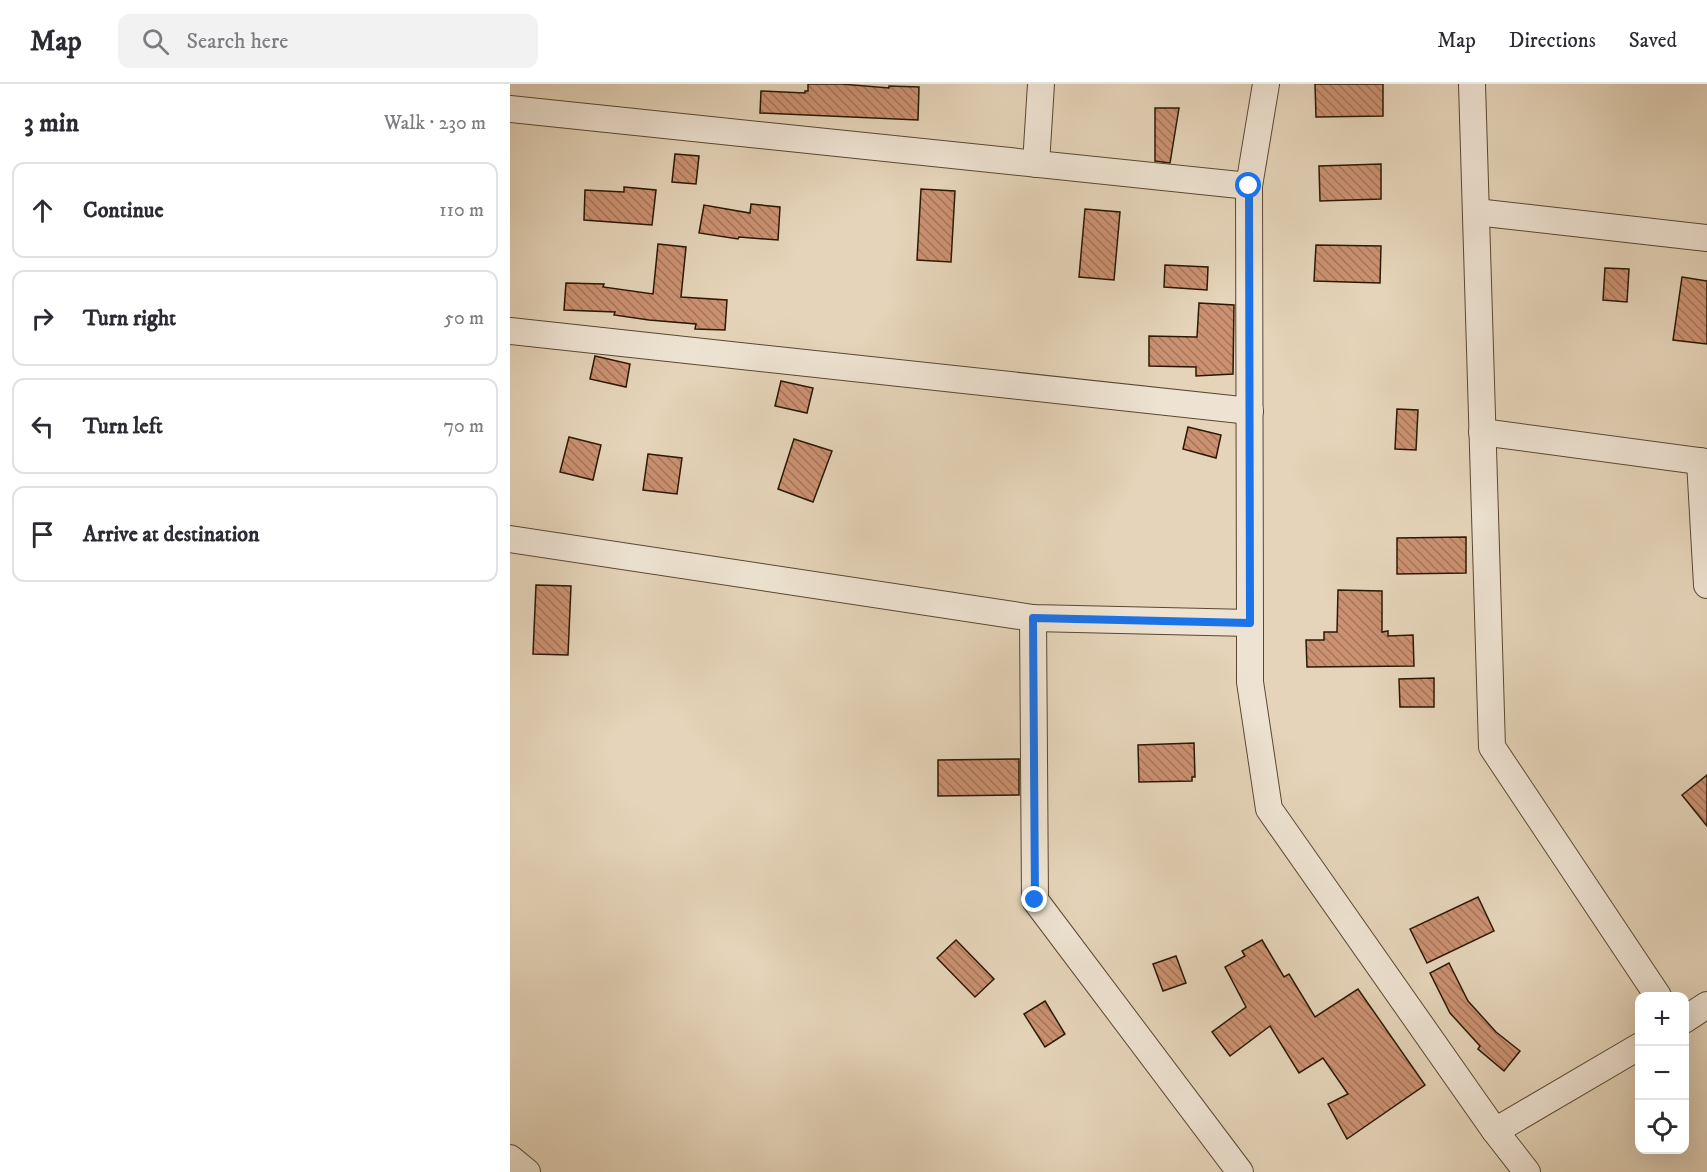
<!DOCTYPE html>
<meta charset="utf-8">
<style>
:root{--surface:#fff;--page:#f2f2f3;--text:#2b2b33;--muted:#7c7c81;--line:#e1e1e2}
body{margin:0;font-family:"IM FELL DW Pica",serif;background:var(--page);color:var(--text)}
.controls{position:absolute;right:18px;bottom:18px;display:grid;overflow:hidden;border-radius:12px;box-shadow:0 6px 24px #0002}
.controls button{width:54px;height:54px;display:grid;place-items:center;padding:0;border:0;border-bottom:2px solid var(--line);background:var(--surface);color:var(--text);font:30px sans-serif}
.stop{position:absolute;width:18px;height:18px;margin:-14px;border:4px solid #1a73e8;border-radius:50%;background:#fff}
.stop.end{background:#1a73e8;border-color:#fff;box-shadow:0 2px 6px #0008}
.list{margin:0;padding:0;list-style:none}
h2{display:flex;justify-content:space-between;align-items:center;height:78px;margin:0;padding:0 24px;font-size:26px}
h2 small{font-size:20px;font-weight:400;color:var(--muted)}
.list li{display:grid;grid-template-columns:39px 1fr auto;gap:18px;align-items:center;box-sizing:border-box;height:96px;margin:0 12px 12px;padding:0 12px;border:2px solid var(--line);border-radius:12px}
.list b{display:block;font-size:22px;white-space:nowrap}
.list em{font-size:20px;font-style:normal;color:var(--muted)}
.icon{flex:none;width:33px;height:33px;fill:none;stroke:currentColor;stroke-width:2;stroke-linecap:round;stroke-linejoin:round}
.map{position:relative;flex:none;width:1197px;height:1088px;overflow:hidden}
header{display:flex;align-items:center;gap:36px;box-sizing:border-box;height:84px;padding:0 30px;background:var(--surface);border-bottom:2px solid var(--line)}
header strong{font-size:28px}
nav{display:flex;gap:33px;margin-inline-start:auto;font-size:21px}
.search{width:420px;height:54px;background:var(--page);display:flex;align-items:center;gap:15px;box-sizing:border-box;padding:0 21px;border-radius:12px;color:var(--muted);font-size:22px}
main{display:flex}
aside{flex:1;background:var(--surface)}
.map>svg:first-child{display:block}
.building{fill:url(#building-back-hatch);stroke:#2b1804;stroke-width:1.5}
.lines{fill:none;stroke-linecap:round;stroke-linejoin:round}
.minor-casing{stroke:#5a4731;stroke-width:28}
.minor{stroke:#eee3d2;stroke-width:26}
.route{stroke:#1a73e8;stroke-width:8}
</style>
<header>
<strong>Map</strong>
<div class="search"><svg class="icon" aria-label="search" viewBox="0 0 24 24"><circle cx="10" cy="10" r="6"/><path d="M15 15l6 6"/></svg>Search here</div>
<nav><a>Map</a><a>Directions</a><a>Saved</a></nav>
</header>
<main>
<aside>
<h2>3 min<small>Walk · 230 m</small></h2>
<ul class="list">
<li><svg class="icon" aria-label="ahead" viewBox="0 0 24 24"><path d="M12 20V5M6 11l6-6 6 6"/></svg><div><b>Continue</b></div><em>110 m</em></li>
<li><svg class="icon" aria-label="right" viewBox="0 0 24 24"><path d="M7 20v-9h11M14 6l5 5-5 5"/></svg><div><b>Turn right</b></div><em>50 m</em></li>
<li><svg class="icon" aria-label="left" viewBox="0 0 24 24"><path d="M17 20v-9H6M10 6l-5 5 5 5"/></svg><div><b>Turn left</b></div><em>70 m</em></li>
<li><svg class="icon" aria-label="arrive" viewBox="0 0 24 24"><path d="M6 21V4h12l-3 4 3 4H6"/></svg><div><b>Arrive at destination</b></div></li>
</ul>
</aside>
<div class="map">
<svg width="1197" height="1088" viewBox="0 0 1197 1088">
<defs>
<pattern id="building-back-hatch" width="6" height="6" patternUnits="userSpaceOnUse" patternTransform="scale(1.5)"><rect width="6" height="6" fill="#cb9171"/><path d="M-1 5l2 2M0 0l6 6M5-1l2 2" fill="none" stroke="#a5755b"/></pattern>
</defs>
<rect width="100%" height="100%" fill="#e5d4b9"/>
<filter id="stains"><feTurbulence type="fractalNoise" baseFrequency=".00333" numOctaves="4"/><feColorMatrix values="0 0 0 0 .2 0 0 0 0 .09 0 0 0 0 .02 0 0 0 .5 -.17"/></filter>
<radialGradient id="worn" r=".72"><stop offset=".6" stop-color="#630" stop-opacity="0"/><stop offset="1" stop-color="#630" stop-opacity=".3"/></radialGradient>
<!-- building -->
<g class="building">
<polygon points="298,0 331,0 379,4 379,2 409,3 408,36 250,29 251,7 295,9 295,7 298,7"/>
<polygon points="805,0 873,0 873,32 806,33"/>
<polygon points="645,24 669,24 660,79 645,77"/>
<polygon points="165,70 189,72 186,100 162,98"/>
<polygon points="871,80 871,115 810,117 809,82"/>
<polygon points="114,103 146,106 142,141 74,136 75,106 114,108"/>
<polygon points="411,105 445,107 441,178 407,176"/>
<polygon points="241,120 270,123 268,156 229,153 228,155 189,149 194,121 240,129"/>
<polygon points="575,125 610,128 604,196 569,193"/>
<polygon points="148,160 176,163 171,213 217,216 215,246 185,245 186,240 139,236 104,231 105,228 54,226 56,199 94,200 93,203 143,210"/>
<polygon points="806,161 871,162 870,199 804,197"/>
<polygon points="655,181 698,183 697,206 654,203"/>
<polygon points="1095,184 1119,185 1117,218 1093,216"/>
<polygon points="1172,193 1197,197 1197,260 1163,256"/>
<polygon points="689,219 724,221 723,290 686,292 686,283 639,282 639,252 687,253"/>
<polygon points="85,272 120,280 116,303 80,295"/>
<polygon points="271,297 303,304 297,329 265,322"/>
<polygon points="887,325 908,326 906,366 885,365"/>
<polygon points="678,343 711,351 706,374 673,365"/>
<polygon points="59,353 91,361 83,396 50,388"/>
<polygon points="284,355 322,367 303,418 268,405"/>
<polygon points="138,370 172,374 167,410 133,406"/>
<polygon points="956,453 956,489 887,490 887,454"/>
<polygon points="26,501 61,502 58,571 23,570"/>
<polygon points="828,506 872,507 872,548 878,547 878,552 903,551 904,582 797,583 796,556 814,556 814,548 827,548"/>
<polygon points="924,594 924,623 890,623 889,595"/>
<polygon points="684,659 685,693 682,693 682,697 629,698 628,661"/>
<polygon points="509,675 509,711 428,712 428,676"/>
<polygon points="1197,691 1197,742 1172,711"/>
<polygon points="968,813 984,847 917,879 900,845"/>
<polygon points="446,856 484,895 465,913 427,874"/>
<polygon points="752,856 774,893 779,890 805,933 848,905 915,1001 837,1055 818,1020 838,1010 813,974 789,989 760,942 720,972 702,948 736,923 715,883 735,872 732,867"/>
<polygon points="666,872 676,899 653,907 643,880"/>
<polygon points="939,879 958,917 986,948 1010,967 994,987 968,965 970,962 940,929 920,889"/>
<polygon points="535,917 555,950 535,963 514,930"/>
</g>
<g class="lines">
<!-- minor casing -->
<g class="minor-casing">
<g id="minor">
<polyline points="756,0 739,102 740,539 740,598 759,725 985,1047 1017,1088"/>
<polyline points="962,0 982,663 1148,912"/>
<polyline points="0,25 739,102"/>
<polyline points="526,80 531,0"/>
<polyline points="966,128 1197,154"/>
<polyline points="0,247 740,327"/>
<polyline points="972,348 1197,378"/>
<polyline points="1190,377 1197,501"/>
<polyline points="0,455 523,534 740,539"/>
<polyline points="523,534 525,816 730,1088"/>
<polyline points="1174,936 1197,921"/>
<polyline points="985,1047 1130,962"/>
<polyline points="0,1074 17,1088"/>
</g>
</g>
<!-- minor -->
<use href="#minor" class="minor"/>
</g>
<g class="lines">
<!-- route -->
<polyline class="route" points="525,816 523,534 740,539 739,102"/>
</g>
<rect width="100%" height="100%" filter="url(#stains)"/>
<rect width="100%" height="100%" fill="url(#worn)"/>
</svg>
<div class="controls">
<button>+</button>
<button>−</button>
<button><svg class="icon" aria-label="locate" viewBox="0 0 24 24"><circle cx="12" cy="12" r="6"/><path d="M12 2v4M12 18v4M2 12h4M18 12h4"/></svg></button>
</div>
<div class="stop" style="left:739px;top:102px"></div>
<div class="stop end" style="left:525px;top:816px"></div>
</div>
</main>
